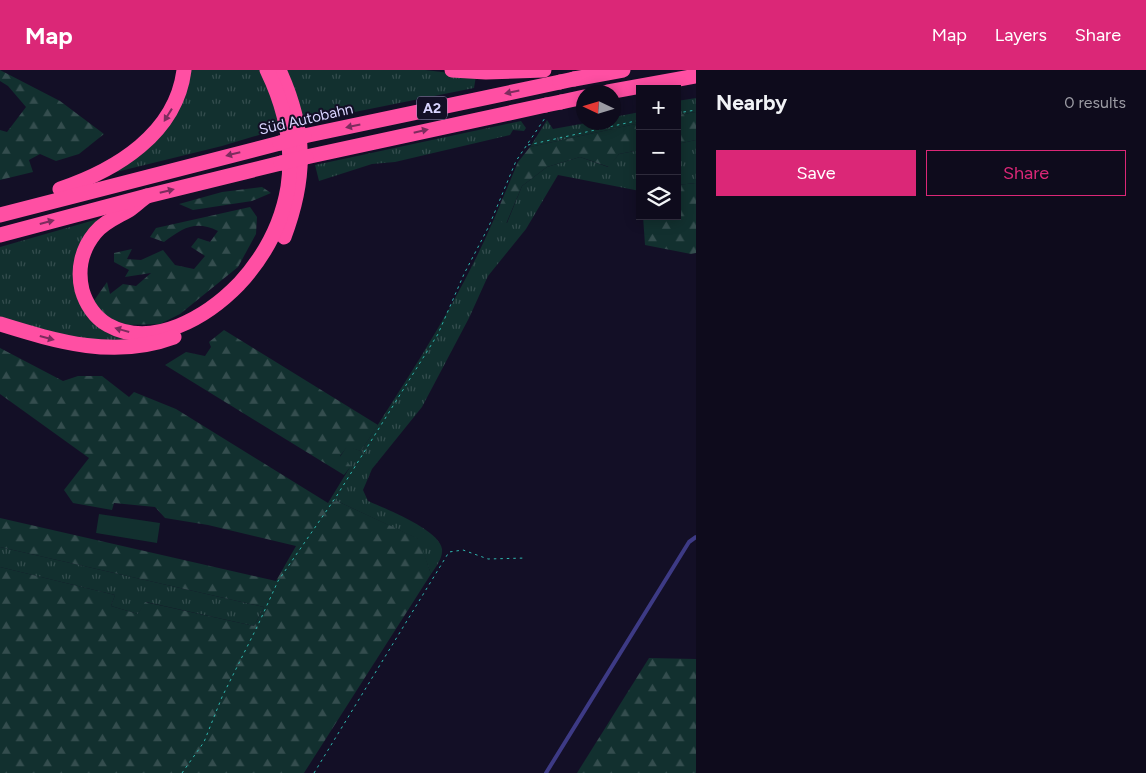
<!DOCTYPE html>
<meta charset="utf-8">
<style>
:root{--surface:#0e0b1c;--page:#1c1929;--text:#f1f3f6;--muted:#9b9ba3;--line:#2e2b3b;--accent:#db2777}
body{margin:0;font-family:Figtree,sans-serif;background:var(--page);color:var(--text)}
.controls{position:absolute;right:15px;top:15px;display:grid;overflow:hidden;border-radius:0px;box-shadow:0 2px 12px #0003}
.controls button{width:45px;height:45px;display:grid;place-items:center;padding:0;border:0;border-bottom:1px solid var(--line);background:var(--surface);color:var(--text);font:25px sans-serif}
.compass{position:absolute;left:576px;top:15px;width:45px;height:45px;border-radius:50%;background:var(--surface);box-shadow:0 2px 12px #0003;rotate:274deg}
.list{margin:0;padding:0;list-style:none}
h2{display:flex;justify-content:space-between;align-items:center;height:65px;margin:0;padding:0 20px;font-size:21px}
h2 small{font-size:16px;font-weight:400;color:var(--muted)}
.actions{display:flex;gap:10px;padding:15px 20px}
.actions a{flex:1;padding:11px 0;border:1px solid var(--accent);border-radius:0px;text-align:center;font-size:18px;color:var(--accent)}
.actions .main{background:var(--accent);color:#fff}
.icon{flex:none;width:28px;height:28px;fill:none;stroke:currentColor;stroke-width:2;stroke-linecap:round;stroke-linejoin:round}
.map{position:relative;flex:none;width:696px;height:703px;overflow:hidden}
header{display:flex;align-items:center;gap:30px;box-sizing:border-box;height:70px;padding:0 25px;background:var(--accent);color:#fff}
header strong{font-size:24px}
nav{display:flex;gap:28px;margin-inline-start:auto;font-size:18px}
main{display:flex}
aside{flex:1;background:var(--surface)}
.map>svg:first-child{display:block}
.grass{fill:url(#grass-tufts)}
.forest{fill:url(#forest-firs)}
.pitch{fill:#12302f}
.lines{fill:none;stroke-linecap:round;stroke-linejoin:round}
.path{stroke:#2fb8b0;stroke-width:1;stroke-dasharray:2.5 4;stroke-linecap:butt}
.lane{stroke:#3d3a85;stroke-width:4}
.highway{stroke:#ff4fa3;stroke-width:15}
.highway-bridge{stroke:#ff4fa3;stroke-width:15}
.oneway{fill:#7d2c5e}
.labels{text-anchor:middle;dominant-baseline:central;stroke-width:4;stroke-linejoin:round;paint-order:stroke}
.shield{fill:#130f26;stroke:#9e99be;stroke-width:1}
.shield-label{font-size:14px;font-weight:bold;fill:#d9d4ff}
.street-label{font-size:15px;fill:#d9d4ff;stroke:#130f26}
</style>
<header>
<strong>Map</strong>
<nav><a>Map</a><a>Layers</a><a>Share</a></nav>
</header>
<main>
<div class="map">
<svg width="696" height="703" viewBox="0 0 696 703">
<defs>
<pattern id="grass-tufts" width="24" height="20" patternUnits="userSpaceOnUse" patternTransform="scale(1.25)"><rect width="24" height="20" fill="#12302f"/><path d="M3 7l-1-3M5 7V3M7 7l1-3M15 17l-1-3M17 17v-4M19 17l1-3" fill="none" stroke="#344d4e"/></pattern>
<pattern id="forest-firs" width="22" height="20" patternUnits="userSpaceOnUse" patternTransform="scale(1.25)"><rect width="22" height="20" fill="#12302f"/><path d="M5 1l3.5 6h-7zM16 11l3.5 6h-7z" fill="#344d4e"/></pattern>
</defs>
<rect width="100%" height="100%" fill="#130f26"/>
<!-- grass -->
<g class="grass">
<polygon points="187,0 261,0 282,58 222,76 104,105 137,83"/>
<polygon points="285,0 425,0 476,6 474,18 300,53"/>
<polygon points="696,28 696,42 677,45 677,31"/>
<polygon points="640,42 640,53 530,77 547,50 553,59 586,53 614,52 614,47"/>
<polygon points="521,51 526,58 524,61 513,60 510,65 395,92 372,94 319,111 315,95"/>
<polygon points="696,70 696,113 677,115 677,74"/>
<path d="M640 80V121L558 105 526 159 488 206 469 248 422 337 372 399 363 420 368 431C384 438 440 460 442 479 443 488 436 497 431 504L418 469 337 431 328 433 350 397 340 387 347 376 361 381C409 306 459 231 494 149L507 153 522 116 547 97 580 87 608 97 619 84Z"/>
<polygon points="105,147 86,167 80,231 145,267 99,273 0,249 0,177"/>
<polygon points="0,477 264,537 254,556 146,532 138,544 111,536 115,525 0,497"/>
</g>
<!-- forest -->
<g class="forest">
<polygon points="0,0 60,31 104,64 79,84 56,91 40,84 29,90 33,102 0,110 0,60 7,62 26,37 8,16 0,11"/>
<polygon points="696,42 696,70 677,74 677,45"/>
<polygon points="640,53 640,80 619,84 609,97 580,87 547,97 522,116 506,154 494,149 518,92 530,77"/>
<polygon points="696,113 696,183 691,184 645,175 643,146 677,146 677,115"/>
<polygon points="262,117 271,123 252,131 193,140 179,134 222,122"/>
<path d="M250 137 257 147 256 164 238 197 180 244 160 254 128 255 108 248 93 232 107 212 110 224 123 214 136 216 151 203 125 207 129 200 114 192V183L132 179 127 189 141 190 163 180 175 195 194 199 205 186 191 177 198 168 210 172 218 161C195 150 183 158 164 172L150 167 156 158Z"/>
<polygon points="224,260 378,355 361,381 347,377 340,386 351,396 344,405 165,295 186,282 205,286 211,277 209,272"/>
<polygon points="0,278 63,311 78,306 102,306 129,327 134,322 176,339 328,433 337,431 419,469 431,504 304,703 0,703 0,497 115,525 111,536 138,544 145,532 254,556 264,537 0,477 0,448 276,511 296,476 208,455 165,448 155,437 114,433 112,440 73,433 64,420 89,388 0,324"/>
<polygon points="649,588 696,589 696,703 577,703"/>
</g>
<!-- pitch -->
<polygon class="pitch" points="99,444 160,453 157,473 96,463"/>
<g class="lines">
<!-- path -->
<g class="path">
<polyline points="677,43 696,40"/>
<polyline points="528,75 640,50"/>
<polyline points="182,703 204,672 222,627 258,555 278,511 336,427 438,264 464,204 489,156 516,91 545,48"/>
<polyline points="314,703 449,482 463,480 488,489 526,488"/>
</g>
<!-- lane -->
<polyline class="lane" points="546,703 689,472 696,467"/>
<!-- highway -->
<g class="highway">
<path d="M279 0C306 59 307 106 284 167"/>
<polyline points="452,0 486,2 544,0"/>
<polyline points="574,9 623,0"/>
<polyline points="608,22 696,6"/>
<polyline points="561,32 584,27"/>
<polyline points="304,66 560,12"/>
<polyline points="306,87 546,35"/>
<path d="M60 119C116 100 176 64 184 0"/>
<path d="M147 126C141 130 135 136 129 140 117 147 104 152 95 163 82 179 77 199 82 220 86 234 95 248 108 255 153 280 208 246 239 214 264 187 282 153 288 117 294 76 285 37 267 0"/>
<polyline points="0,145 280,73"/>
<polyline points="0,165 147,126 281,93"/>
<path d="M0 254C58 272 115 289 174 267"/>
</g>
<!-- highway-bridge -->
<g class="highway-bridge">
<polyline points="560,12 574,9"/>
<polyline points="546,35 561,32"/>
<polyline points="280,73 304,66"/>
<polyline points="281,93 306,87"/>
</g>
</g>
<!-- one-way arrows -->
<defs><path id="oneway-solid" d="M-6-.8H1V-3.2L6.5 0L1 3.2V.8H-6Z" transform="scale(1.25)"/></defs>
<g class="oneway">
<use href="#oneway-solid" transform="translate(512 22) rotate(168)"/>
<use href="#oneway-solid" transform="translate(168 45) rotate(122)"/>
<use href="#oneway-solid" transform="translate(353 56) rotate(168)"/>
<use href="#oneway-solid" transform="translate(421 61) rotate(-13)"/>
<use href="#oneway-solid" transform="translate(233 84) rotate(166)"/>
<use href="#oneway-solid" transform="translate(167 121) rotate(-14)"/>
<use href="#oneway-solid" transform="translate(47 152) rotate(-15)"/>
<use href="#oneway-solid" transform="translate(122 260) rotate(-164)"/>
<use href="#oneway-solid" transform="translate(47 268) rotate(15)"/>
</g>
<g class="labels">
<!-- shield labels -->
<rect class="shield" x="417" y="26.5" width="30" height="23" rx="4"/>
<g class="shield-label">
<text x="432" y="38">A2</text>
</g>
<!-- street labels -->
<g class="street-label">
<text transform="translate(306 49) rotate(-13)">Süd Autobahn</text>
</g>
</g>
</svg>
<div class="controls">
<button>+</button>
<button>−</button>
<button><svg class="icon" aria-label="layers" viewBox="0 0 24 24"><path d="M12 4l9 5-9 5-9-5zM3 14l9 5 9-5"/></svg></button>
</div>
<svg class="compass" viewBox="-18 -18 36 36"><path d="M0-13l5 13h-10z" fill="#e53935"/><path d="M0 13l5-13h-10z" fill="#9b9ba3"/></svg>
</div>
<aside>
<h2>Nearby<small>0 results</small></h2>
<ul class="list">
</ul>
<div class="actions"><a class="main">Save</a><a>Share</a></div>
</aside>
</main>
